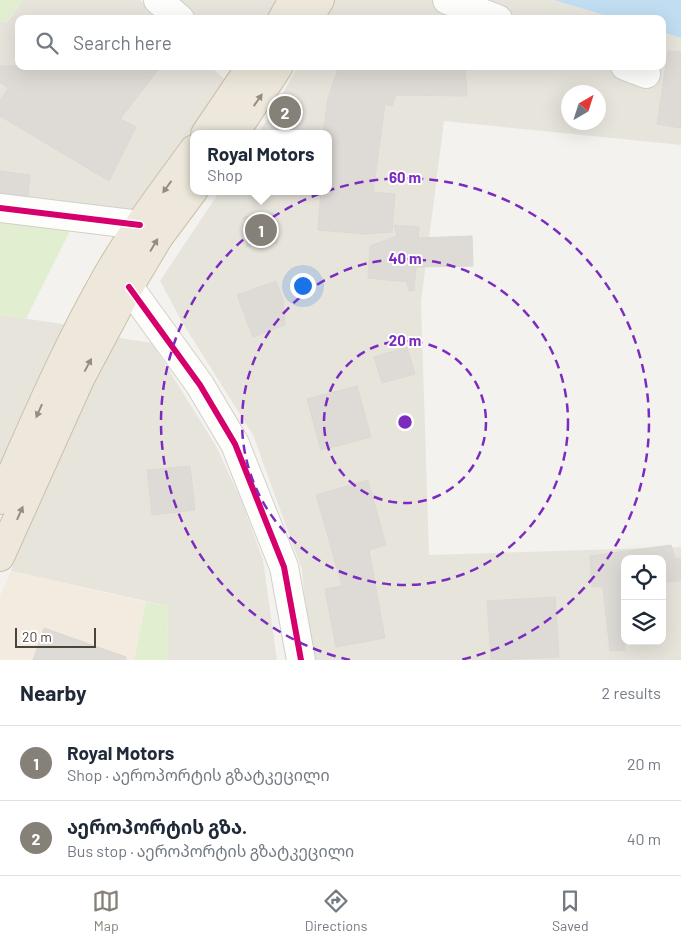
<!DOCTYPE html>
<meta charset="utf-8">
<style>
:root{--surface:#fff;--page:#f2f2f3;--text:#1f2937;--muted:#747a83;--line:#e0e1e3;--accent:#868178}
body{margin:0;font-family:Barlow,"Noto Sans Georgian",sans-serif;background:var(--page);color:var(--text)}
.controls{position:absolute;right:15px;bottom:15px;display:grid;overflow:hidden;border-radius:10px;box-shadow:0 5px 20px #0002}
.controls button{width:45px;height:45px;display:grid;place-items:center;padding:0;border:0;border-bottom:1px solid var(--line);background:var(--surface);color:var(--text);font:25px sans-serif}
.compass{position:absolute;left:561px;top:85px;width:45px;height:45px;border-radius:50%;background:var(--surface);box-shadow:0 5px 20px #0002;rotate:39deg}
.scale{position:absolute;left:15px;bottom:12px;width:81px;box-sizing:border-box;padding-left:5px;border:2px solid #4b4439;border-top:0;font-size:14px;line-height:18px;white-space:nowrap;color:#4b4439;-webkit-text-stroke:4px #fff;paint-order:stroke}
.you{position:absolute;left:302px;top:285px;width:18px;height:18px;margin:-12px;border:4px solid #fff;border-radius:50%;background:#1a73e8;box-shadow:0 0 0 8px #1a73e833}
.badge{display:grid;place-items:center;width:32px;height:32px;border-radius:50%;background:var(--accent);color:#fff;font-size:16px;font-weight:700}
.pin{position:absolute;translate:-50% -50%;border:2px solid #fff;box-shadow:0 1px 5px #0006}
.popup{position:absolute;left:190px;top:130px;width:142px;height:65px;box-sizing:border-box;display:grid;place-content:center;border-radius:10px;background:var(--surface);filter:drop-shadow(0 1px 4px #0005);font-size:16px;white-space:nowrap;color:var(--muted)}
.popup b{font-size:19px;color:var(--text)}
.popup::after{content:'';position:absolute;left:50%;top:100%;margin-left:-10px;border:10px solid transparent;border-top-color:var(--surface)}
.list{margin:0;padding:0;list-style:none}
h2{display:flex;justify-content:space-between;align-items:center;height:65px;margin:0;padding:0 20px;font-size:21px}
h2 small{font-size:16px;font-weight:400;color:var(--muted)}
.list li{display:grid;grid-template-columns:32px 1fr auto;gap:15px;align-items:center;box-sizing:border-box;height:75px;padding:0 20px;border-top:1px solid var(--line)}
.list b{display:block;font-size:19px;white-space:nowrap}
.list p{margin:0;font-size:16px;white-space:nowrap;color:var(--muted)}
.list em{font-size:16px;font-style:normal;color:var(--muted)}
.icon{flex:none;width:28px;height:28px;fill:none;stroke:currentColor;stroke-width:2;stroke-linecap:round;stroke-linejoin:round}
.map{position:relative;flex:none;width:681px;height:660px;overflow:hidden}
.search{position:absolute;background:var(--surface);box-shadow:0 5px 20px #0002;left:15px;right:15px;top:15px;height:55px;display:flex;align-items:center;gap:12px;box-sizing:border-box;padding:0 18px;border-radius:10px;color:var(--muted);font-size:19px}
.sheet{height:215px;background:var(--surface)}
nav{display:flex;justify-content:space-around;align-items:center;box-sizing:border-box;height:70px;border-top:1px solid var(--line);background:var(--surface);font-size:14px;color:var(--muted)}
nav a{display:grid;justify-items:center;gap:2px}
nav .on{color:var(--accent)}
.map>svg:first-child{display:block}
.residential{fill:#e7e4dc;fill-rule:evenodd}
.commercial{fill:#f3ebdf}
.green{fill:#e1eecf}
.water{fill:#c0ddf1}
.building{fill:#dedbd6;stroke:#dcd9d4}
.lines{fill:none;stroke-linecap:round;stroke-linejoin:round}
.minor-casing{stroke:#d2d0cb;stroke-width:30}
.highway-casing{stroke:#ccbfa9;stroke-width:30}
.minor{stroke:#fdfdfc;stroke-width:28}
.highway{stroke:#ede8db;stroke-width:28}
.cycleway-casing{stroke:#fff;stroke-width:9}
.cycleway{stroke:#d6006c;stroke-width:6}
.oneway{fill:#948e82}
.ring{fill:none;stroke:#7b2cbf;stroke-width:2.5;stroke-dasharray:9 6}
.centre{fill:#7b2cbf;stroke:#fff;stroke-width:2.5}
.ring-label{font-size:15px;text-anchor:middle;font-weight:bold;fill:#7b2cbf;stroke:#fff;stroke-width:4;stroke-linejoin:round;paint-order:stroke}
</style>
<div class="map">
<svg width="681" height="660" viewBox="0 0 681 660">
<rect width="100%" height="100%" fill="#f4f2ee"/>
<!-- residential -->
<g class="residential">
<polygon points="23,0 140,0 160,19 19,19 19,66 210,66 225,80 131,215 0,197 0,21 7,22"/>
<polygon points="169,0 284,0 271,19 189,19"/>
<polygon points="334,0 554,0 617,19 324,19"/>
<path d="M662 32 681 38V145L444 121 421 302 429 555 681 547V660H313L308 633 302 570 253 435 182 322 160 281 220 191H328V134H258L277 104 298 66H662ZM568 92H598V122H568ZM625 559H662V641H625Z"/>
<polygon points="0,315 70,325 0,482"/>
<polygon points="114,337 152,343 216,446 242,502 263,560 277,660 167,660 168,606 11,571 51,465"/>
</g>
<!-- commercial -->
<polygon class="commercial" points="11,571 146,602 134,660 0,660 0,596"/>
<!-- green -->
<g class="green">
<polygon points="0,0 23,0 6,22 0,21"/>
<polygon points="0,222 70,231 26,319 0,315"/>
<polygon points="146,602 168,606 167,660 134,660"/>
</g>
<!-- water -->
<polygon class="water" points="554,0 681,0 681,38 662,32 662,19 617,19"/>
<!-- building -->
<g class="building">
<polygon points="668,51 681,52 681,128 657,124"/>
<polygon points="0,66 161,66 120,119 136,127 109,181 0,116 0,101 8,88 0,82"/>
<polygon points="339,66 465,66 467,96 396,95 392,106 385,104 373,192 395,194 392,232 367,234 318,230 321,191 328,191 328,134 323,134 328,98"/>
<polygon points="0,171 30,175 28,196 0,193"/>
<polygon points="274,213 277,243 247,247 244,217"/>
<polygon points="394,225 419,227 418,238 472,236 473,266 416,267 414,290 409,291 407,282 368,278 370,246 397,236"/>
<polygon points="276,281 283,299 285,325 253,337 237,295"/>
<polygon points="407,347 415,374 382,383 374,357"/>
<polygon points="357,386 371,437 321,450 307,399"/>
<polygon points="190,466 195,510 152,515 147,470"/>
<polygon points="368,480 386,545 369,550 385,638 336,647 325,589 342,586 316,495"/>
<polygon points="671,545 675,558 681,559 681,581 662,582 662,559 625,559 625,650 610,651 603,587 592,587 590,556"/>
<polygon points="555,597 559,657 491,660 487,601"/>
<polygon points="44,628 126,657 126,660 33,660"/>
</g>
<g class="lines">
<!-- minor casing -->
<g class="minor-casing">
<g id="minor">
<polyline points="158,0 180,19"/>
<polyline points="447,0 498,19"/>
<polyline points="625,66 646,74"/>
<polyline points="0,208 140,225"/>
<polyline points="129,287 200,385 235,444 284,567 301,660"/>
</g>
</g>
<!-- highway casing -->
<g class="highway-casing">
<g id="highway">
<polyline points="282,19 293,0"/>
<polyline points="308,19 320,0"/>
<polyline points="205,134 251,66"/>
<polyline points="234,134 279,66"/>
<path d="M0 500C34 423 66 347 108 274 133 231 164 190 194 149"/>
<polyline points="0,557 80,379 129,287 159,237 194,190"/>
</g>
</g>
<!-- minor -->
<use href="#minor" class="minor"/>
<!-- highway -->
<use href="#highway" class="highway"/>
<!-- cycleway casing -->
<g class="cycleway-casing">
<g id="cycleway">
<polyline points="0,208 140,225"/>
<polyline points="129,287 200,385 235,444 284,567 301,660"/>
</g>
</g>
<!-- cycleway -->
<use href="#cycleway" class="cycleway"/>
</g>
<!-- one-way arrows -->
<defs><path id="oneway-solid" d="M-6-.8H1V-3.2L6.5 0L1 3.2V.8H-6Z" transform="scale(1.25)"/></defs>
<g class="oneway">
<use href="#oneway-solid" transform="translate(258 100) rotate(-55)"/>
<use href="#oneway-solid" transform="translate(167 187) rotate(126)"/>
<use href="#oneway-solid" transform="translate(154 245) rotate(-59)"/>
<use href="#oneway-solid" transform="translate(88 365) rotate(-62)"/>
<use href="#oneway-solid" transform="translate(39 411) rotate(114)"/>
<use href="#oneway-solid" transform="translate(20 513) rotate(-66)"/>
</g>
<!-- distance rings -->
<g class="ring">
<circle cx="405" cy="422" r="81"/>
<circle cx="405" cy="422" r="163"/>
<path d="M350 660A244 244 0 1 1 460 660"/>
</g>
<circle cx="405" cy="422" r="8" class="centre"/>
<g class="ring-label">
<text x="405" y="183">60 m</text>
<text x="405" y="264">40 m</text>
<text x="405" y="346">20 m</text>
</g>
</svg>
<div class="controls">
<button><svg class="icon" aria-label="locate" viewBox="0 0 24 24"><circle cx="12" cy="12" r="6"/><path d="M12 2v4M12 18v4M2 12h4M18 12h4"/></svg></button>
<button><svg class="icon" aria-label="layers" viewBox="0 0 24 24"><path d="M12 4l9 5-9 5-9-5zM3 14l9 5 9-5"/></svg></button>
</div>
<svg class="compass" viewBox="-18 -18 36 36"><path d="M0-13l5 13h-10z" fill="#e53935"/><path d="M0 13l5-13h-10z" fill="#747a83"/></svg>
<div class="scale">20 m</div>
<div class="you"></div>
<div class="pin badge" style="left:261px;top:230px">1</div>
<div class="popup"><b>Royal Motors</b>Shop</div>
<div class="pin badge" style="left:285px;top:112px">2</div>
<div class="search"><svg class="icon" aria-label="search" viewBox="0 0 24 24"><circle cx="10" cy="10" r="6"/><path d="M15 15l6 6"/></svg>Search here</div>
</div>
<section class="sheet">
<h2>Nearby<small>2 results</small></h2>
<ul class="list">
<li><span class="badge">1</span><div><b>Royal Motors</b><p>Shop · აეროპორტის გზატკეცილი</p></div><em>20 m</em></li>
<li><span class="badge">2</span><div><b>აეროპორტის გზა.</b><p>Bus stop · აეროპორტის გზატკეცილი</p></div><em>40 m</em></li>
</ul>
</section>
<nav>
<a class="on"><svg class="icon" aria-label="map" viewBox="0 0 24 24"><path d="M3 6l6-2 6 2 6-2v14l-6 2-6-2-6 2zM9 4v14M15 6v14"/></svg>Map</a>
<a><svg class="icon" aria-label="directions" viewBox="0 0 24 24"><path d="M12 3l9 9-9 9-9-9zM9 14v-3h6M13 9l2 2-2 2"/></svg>Directions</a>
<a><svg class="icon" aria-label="saved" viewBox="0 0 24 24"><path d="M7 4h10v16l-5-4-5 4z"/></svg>Saved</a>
</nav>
